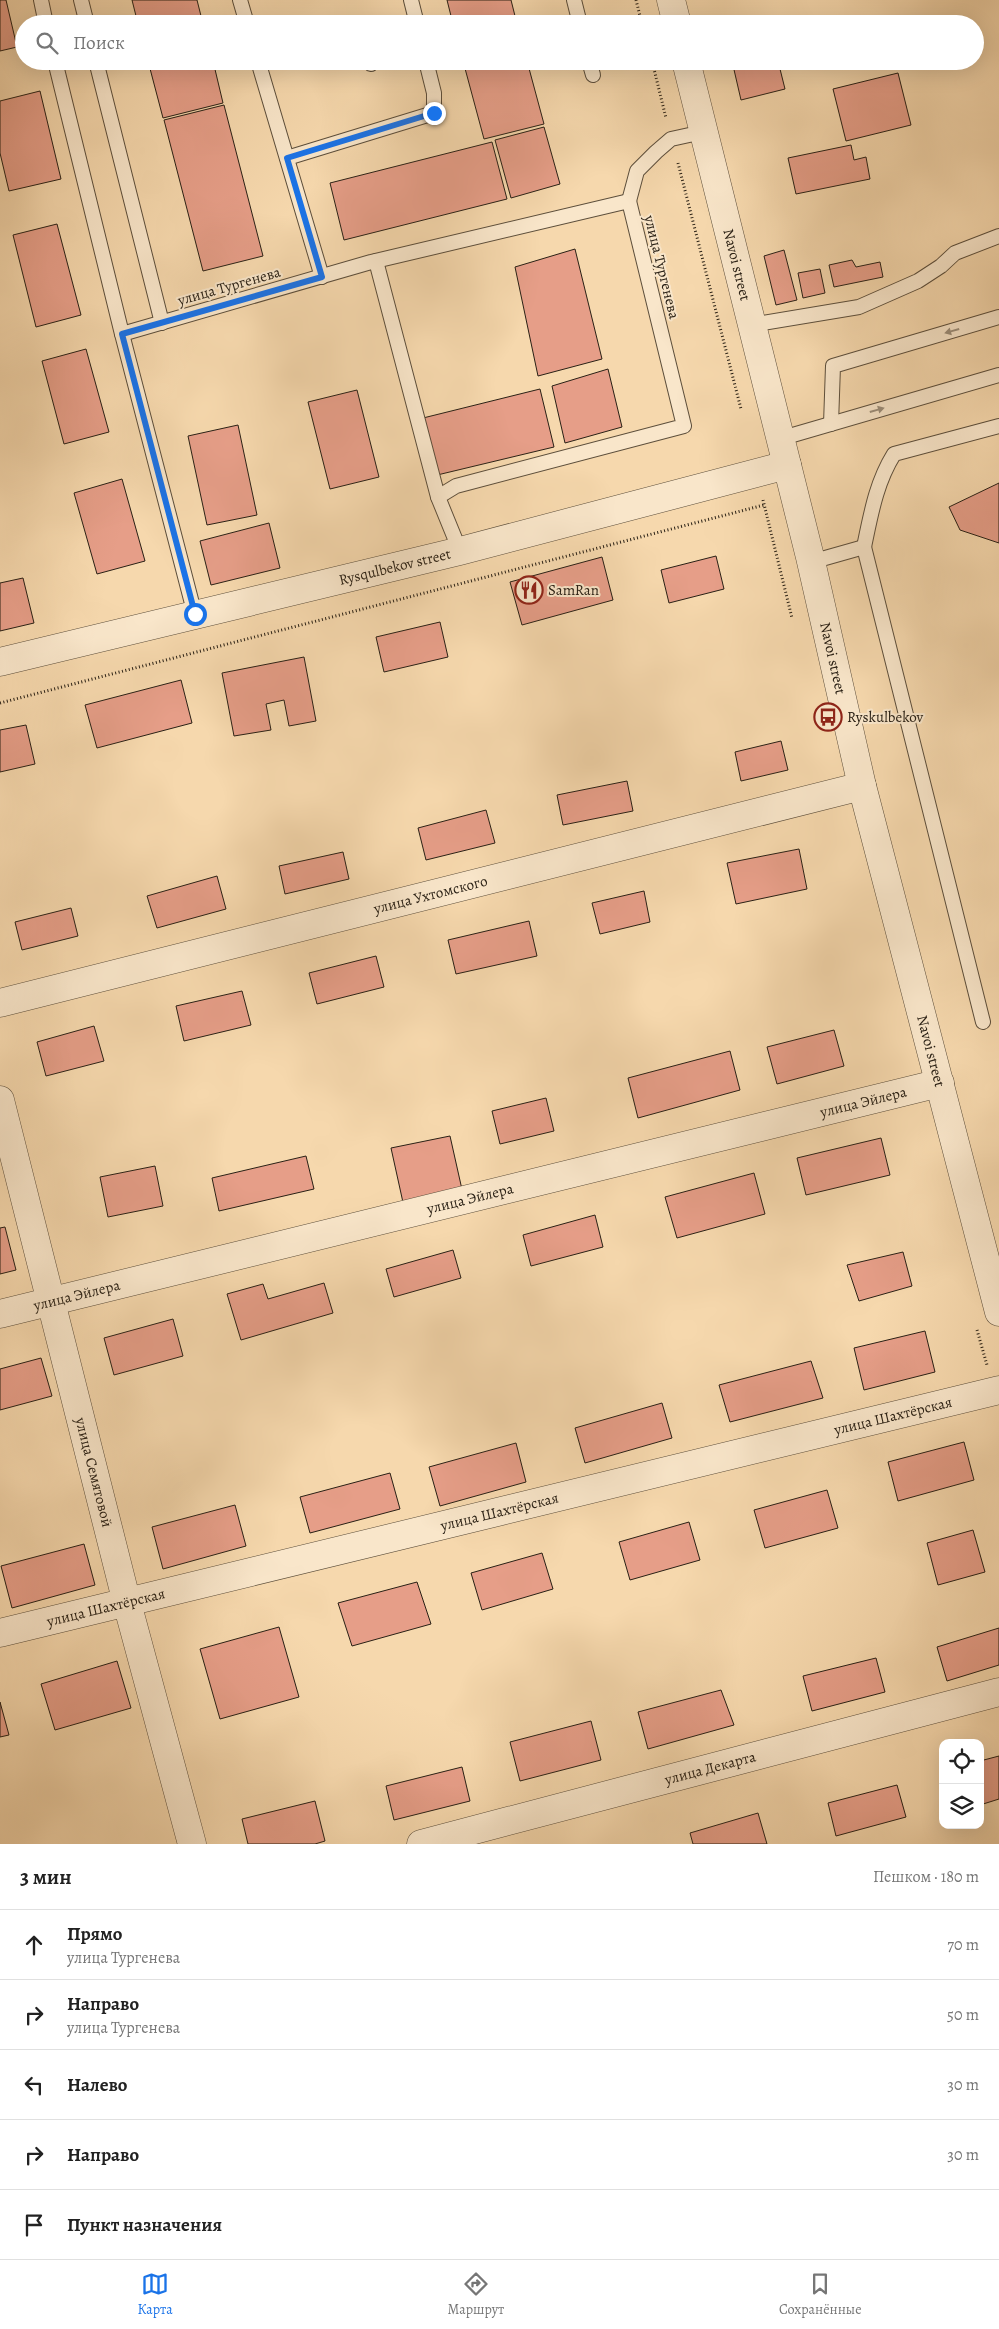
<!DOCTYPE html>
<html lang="ru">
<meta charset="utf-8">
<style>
:root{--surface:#fff;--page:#f2f2f2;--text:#222;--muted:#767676;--line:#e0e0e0;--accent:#1a73e8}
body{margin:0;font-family:Alegreya,serif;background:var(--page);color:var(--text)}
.controls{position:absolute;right:15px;bottom:15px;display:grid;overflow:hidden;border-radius:10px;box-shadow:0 5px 20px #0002}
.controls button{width:45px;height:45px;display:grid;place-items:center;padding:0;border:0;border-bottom:1px solid var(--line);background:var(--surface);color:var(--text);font:25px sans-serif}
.stop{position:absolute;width:15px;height:15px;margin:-11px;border:4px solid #1a73e8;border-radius:50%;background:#fff}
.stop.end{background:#1a73e8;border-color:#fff;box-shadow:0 1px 5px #0008}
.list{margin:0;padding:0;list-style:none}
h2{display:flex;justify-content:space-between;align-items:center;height:65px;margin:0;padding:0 20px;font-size:21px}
h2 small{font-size:16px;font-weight:400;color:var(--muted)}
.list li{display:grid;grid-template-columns:32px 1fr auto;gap:15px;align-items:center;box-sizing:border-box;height:70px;padding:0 20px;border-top:1px solid var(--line)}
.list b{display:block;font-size:19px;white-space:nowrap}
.list p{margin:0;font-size:16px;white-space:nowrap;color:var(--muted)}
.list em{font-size:16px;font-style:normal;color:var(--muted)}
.icon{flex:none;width:28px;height:28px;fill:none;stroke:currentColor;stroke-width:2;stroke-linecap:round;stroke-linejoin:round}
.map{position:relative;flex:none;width:999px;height:1844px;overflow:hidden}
.search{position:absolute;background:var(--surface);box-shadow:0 5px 20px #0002;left:15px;right:15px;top:15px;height:55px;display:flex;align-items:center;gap:12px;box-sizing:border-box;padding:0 18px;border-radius:28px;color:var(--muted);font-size:19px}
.sheet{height:415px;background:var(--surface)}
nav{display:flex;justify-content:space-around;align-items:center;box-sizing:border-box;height:70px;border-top:1px solid var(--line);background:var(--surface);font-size:14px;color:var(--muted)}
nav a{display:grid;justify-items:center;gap:2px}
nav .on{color:var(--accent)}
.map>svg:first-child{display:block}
.building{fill:#e69e88;stroke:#292015}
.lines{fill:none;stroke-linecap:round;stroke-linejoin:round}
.service-casing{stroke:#5c4e3b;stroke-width:16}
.minor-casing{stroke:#5c4e3b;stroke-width:29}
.tertiary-casing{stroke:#5c4e3b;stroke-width:29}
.path{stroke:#292015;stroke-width:3;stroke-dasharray:1 2.5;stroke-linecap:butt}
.service{stroke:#f9e6ca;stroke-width:14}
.minor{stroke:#f9e6ca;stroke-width:28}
.tertiary{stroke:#f9e6ca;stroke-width:28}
.oneway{fill:#9b8d79}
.route{stroke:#1a73e8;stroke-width:6}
.labels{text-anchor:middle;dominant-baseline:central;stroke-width:4;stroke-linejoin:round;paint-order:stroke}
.street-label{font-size:15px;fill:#292015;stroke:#f9e6ca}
.poi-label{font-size:15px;fill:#292015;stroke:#f9e6ca;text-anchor:start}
</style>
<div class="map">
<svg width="999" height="1844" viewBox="0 0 999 1844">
<rect width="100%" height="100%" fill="#f6d8ad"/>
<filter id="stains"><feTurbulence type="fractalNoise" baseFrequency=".004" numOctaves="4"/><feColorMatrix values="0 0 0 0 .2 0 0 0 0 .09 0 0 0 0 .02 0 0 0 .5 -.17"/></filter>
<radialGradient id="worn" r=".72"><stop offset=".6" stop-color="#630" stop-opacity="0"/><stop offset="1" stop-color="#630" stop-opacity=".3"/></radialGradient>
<!-- building -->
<g class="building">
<polygon points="0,0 6,0 17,47 0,51"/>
<polygon points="132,0 197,0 203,24 138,24"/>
<polygon points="447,0 511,0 517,24 453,24"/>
<polygon points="148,61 213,61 223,103 163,118"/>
<polygon points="463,61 527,61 544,124 484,139"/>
<polygon points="732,61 778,61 785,89 741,100"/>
<polygon points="898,73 911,125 846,141 833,89"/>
<polygon points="40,91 61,179 9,191 0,153 0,101"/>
<polygon points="224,105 263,256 203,271 164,120"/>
<polygon points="544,127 560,184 511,198 495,140"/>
<polygon points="492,142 507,199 344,240 330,183"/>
<polygon points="851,145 854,160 866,157 870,179 796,194 788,158"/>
<polygon points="57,224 81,315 36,327 13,235"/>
<polygon points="575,249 602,359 538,376 515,267"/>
<polygon points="784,250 797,300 776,305 764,256"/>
<polygon points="852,260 856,267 880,262 883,277 834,287 829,265"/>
<polygon points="820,269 825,293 803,298 798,273"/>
<polygon points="86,349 109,432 64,444 42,361"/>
<polygon points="608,369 622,427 565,443 552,386"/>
<polygon points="540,389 554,447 433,476 419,419"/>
<polygon points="357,390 379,477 330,489 308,402"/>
<polygon points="238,425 257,515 207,525 188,436"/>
<polygon points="122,479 145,561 97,574 74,493"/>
<polygon points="999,483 999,543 960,530 949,507"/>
<polygon points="269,523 280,568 211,585 200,541"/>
<polygon points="716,556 724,589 669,603 661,570"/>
<polygon points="602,557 613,600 522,625 510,582"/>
<polygon points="23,578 34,623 0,631 0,583"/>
<polygon points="440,622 448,657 384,672 376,637"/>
<polygon points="304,657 316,721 289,726 284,700 266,704 271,730 234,736 222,673"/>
<polygon points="181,680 192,723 97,748 85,705"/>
<polygon points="26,725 35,764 0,772 0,730"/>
<polygon points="781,741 788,770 741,781 735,752"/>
<polygon points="627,781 633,811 563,825 557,795"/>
<polygon points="486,810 495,843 426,860 418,828"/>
<polygon points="799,849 807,889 736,904 727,863"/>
<polygon points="343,852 349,879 285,894 279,866"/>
<polygon points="217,876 226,909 157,928 147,896"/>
<polygon points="644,891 650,922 600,934 592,903"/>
<polygon points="71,908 78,936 22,950 15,922"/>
<polygon points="529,921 537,956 456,974 448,940"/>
<polygon points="376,956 384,987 317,1004 309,973"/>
<polygon points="242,991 251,1025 184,1041 176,1006"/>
<polygon points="94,1026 104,1061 46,1076 37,1042"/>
<polygon points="834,1030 844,1066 777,1084 767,1047"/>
<polygon points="730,1051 740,1090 638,1118 628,1078"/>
<polygon points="546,1098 554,1131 500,1144 492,1111"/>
<polygon points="450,1136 463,1194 404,1207 391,1148"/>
<polygon points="881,1138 890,1175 806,1195 797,1158"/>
<polygon points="306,1156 314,1189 219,1211 212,1178"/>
<polygon points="155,1166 163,1206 108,1217 100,1177"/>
<polygon points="754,1173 765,1214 677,1238 665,1197"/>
<polygon points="595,1215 603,1247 531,1266 523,1235"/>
<polygon points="5,1227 16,1270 0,1274 0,1228"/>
<polygon points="453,1250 461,1278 394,1297 386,1269"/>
<polygon points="903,1252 912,1286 859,1301 847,1265"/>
<polygon points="324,1283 333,1313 241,1340 227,1294 263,1284 268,1299"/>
<polygon points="173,1319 183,1356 114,1375 104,1338"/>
<polygon points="925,1331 935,1372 864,1390 854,1348"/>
<polygon points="41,1358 52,1396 0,1410 0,1369"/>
<polygon points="811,1361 823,1398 730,1422 719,1385"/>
<polygon points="662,1403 672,1438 585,1463 575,1428"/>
<polygon points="964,1442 974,1480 898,1501 888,1462"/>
<polygon points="516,1443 526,1482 440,1506 429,1467"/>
<polygon points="390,1473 400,1509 310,1533 300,1497"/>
<polygon points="827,1490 838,1528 765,1548 754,1510"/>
<polygon points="235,1505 246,1546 163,1569 152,1527"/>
<polygon points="689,1522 700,1560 630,1580 619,1542"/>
<polygon points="973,1530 985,1572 938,1585 927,1543"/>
<polygon points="84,1544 95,1585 12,1608 1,1566"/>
<polygon points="542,1553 553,1589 482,1610 471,1573"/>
<polygon points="417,1582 431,1624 352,1646 338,1603"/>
<polygon points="279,1627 299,1697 220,1719 200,1649"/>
<polygon points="999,1628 999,1665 947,1681 937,1647"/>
<polygon points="876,1658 885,1692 812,1711 803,1676"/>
<polygon points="117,1661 131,1708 55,1730 41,1684"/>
<polygon points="721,1690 734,1725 648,1749 638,1712"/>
<polygon points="0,1702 9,1735 0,1737"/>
<polygon points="591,1721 601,1760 520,1781 510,1742"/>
<polygon points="999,1756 999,1799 980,1805 980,1761"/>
<polygon points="462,1767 470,1801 394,1820 386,1786"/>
<polygon points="897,1785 906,1817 836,1836 828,1803"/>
<polygon points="315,1801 325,1841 315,1844 248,1844 242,1819"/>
<polygon points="758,1813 767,1844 693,1844 690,1833"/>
</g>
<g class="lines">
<!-- service casing -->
<g class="service-casing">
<g id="service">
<polyline points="41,0 46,24"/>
<polyline points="81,0 87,24"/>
<polyline points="240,0 247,24"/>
<polyline points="411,0 417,24"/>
<polyline points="574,0 580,24"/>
<polyline points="55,61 122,334 371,262 629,201 684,426 456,486 438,497 460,551"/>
<polyline points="96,61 162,323"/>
<polyline points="258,61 322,277"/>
<polyline points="369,61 371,64"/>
<polyline points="589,61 593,75"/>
<polyline points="287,158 434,113 434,93 426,61"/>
<polyline points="629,201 637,171 656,152 671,139 703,132"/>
<polyline points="376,261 438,497"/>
<polyline points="751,325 859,307 918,281 941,266 955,253 999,236"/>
<polyline points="122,334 195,615"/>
<polyline points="831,424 833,366 999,317"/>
<polyline points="779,439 999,375"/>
<path d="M864 547C871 514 876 483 894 454L999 426"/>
<polyline points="811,562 864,547 983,1022"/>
</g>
</g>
<!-- minor casing -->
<g class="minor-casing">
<g id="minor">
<path id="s1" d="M0 1003 862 786"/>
<path id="s2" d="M0 1100 127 1603 192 1844"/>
<path id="s3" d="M0 1314 940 1083"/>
<path id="s4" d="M0 1633 999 1390"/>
<path id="s5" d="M421 1844 999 1692"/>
</g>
</g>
<!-- tertiary casing -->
<g class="tertiary-casing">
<g id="tertiary">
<polyline points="671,0 677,24"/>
<path id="s6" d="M686 61 810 557 862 786 999 1312"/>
<path id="s7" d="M0 662 460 551 787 465"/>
</g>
</g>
<!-- path -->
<g class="path">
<polyline points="636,0 642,24"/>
<polyline points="652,61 666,118"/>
<polyline points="678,163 741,409"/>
<polyline points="763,500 792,618"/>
<polyline points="0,703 764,505"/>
<polyline points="977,1330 987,1365"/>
</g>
<!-- service -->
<use href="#service" class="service"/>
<!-- minor -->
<use href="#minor" class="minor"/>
<!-- tertiary -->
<use href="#tertiary" class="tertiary"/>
</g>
<!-- one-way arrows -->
<defs><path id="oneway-solid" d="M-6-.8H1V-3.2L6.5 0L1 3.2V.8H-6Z" transform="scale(1.25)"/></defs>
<g class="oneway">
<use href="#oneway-solid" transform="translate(952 331) rotate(164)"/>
<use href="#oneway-solid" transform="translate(877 410) rotate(-16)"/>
</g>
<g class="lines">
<!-- route -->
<polyline class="route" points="195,614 122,334 322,277 287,158 434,113"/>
</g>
<!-- icons -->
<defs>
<g id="restaurant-ring" transform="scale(1.4375)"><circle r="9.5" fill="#f9e6ca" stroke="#8f2418" stroke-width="1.5"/><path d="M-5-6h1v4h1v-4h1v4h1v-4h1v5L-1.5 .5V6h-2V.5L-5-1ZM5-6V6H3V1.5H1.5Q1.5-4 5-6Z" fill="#8f2418"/></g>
<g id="bus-ring" transform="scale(1.4375)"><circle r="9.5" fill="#f9e6ca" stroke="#8f2418" stroke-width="1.5"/><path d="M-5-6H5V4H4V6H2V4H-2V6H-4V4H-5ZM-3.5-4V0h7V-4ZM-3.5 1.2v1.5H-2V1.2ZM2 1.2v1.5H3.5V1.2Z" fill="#8f2418"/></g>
</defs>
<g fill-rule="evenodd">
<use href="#restaurant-ring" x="529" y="590"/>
<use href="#bus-ring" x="828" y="717"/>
</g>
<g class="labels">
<!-- street labels -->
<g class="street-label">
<text stroke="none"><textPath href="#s6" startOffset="210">Navoi street</textPath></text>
<text transform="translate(662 267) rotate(76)">улица Тургенева</text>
<text transform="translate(229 286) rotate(-16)">улица Тургенева</text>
<text stroke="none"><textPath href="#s7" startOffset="406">Rysqulbekov street</textPath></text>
<text stroke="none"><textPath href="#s6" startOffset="615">Navoi street</textPath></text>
<text stroke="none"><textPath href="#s1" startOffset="444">улица Ухтомского</textPath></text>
<text stroke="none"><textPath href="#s6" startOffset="1020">Navoi street</textPath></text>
<text stroke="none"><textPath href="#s3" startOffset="889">улица Эйлера</textPath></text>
<text stroke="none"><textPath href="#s3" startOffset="484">улица Эйлера</textPath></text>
<text stroke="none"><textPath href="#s3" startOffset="79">улица Эйлера</textPath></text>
<text stroke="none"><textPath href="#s4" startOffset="919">улица Шахтёрская</textPath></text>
<text stroke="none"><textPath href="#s2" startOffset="384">улица Семятовой</textPath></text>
<text stroke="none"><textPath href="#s4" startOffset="514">улица Шахтёрская</textPath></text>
<text stroke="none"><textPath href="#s4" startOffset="109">улица Шахтёрская</textPath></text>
<text stroke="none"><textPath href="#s5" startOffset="299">улица Декарта</textPath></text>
</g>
<!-- poi labels -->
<g class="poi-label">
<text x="548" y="590">SamRan</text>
<text x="847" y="717">Ryskulbekov</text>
</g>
</g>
<rect width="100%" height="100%" filter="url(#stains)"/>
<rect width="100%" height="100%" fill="url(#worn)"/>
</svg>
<div class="controls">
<button><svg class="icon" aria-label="locate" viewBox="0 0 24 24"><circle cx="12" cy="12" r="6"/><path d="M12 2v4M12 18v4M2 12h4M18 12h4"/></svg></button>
<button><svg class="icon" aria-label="layers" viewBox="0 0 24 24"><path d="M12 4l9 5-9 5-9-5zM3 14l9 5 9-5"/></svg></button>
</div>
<div class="stop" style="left:195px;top:614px"></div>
<div class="stop end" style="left:434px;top:113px"></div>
<div class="search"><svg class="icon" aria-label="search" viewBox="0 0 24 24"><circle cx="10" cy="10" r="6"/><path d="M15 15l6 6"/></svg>Поиск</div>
</div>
<section class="sheet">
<h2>3 мин<small>Пешком · 180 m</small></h2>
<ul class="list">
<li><svg class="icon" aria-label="ahead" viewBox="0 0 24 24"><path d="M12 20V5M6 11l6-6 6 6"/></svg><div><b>Прямо</b><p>улица Тургенева</p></div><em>70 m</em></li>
<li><svg class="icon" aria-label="right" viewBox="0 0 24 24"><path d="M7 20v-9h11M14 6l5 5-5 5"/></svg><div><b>Направо</b><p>улица Тургенева</p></div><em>50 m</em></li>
<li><svg class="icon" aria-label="left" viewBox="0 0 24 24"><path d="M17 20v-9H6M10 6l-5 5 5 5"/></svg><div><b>Налево</b></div><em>30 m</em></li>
<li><svg class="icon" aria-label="right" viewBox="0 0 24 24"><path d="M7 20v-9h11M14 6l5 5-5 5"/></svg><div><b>Направо</b></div><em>30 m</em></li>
<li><svg class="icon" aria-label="arrive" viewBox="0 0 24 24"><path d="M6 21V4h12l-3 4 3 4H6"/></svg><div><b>Пункт назначения</b></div></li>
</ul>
</section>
<nav>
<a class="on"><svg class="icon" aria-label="map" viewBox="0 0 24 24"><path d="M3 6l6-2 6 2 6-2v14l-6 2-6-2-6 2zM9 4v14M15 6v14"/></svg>Карта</a>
<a><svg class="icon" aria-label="directions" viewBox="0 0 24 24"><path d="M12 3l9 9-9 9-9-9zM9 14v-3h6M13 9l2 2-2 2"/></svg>Маршрут</a>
<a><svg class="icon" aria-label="saved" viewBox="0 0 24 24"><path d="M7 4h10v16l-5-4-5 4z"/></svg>Сохранённые</a>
</nav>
